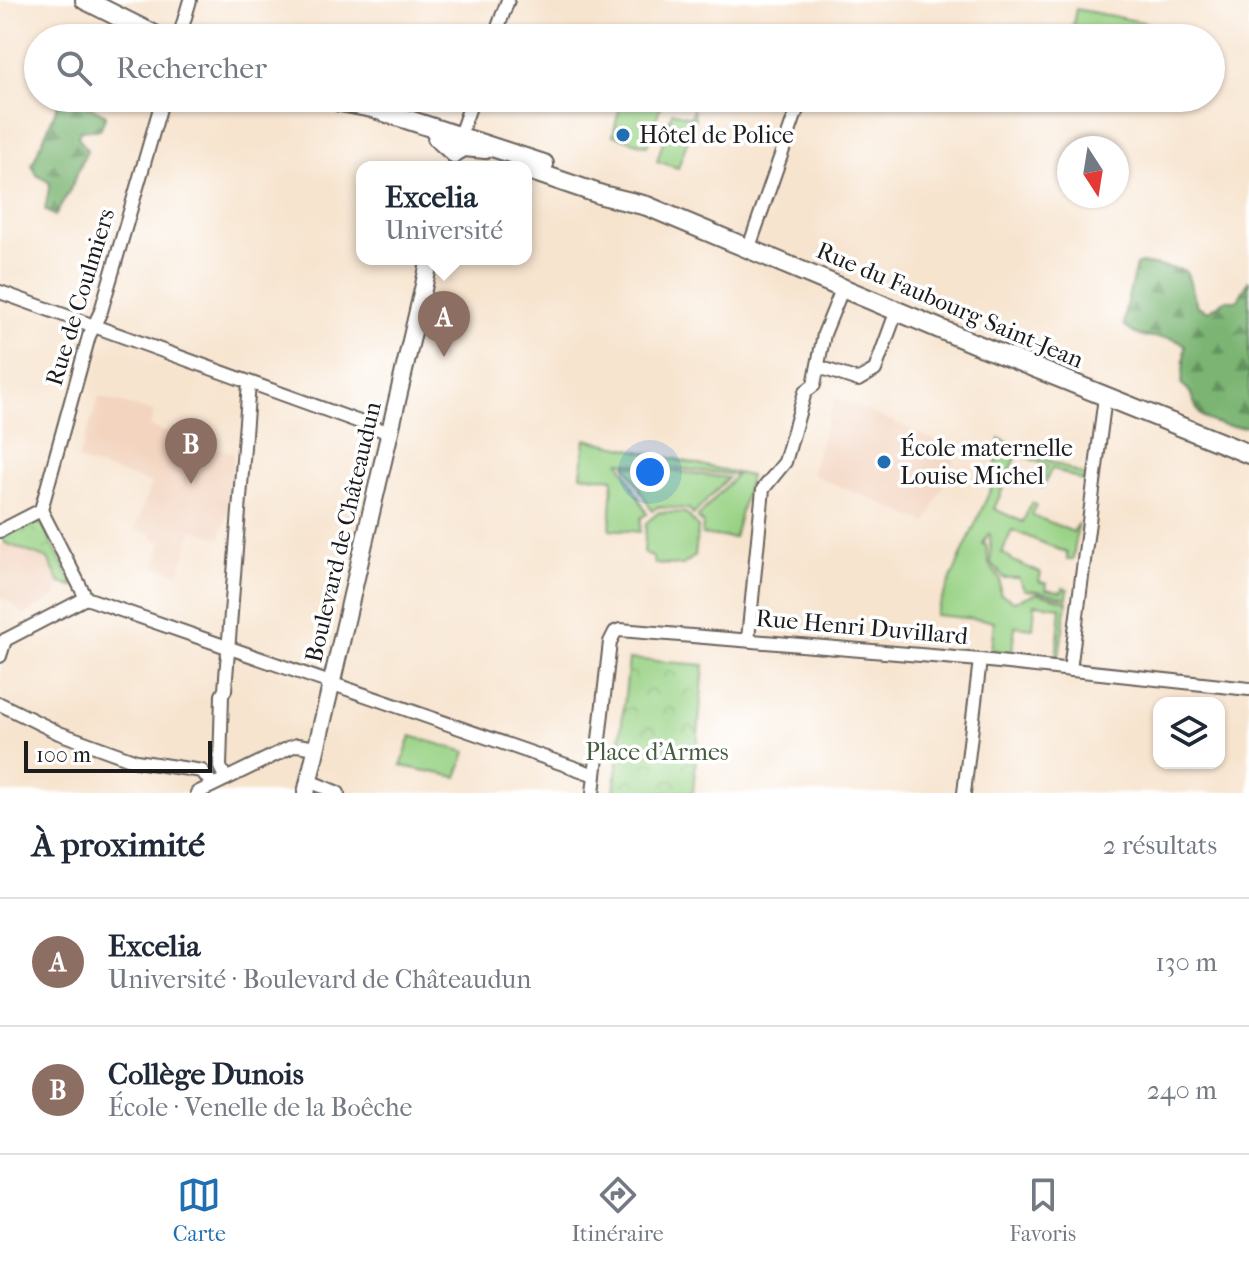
<!DOCTYPE html>
<html lang="fr">
<meta charset="utf-8">
<style>
:root{--surface:#fff;--page:#f2f2f3;--text:#1f2937;--muted:#747a83;--line:#e0e1e3;--accent:#1f6fb2}
body{margin:0;font-family:"IM FELL French Canon",serif;background:var(--page);color:var(--text)}
.controls{position:absolute;right:24px;bottom:24px;display:grid;overflow:hidden;border-radius:16px;box-shadow:0 2px 6px #0004}
.controls button{width:72px;height:72px;display:grid;place-items:center;padding:0;border:0;border-bottom:2px solid var(--line);background:var(--surface);color:var(--text);font:40px sans-serif}
.compass{position:absolute;left:1057px;top:136px;width:72px;height:72px;border-radius:50%;background:var(--surface);box-shadow:0 2px 6px #0004;rotate:168deg}
.scale{position:absolute;left:24px;bottom:20px;width:188px;box-sizing:border-box;padding-left:8px;border:4px solid #1c1c1c;border-top:0;font-size:22px;line-height:28px;white-space:nowrap;color:#1c1c1c;-webkit-text-stroke:6px #fff;paint-order:stroke}
.you{position:absolute;left:650px;top:472px;width:28px;height:28px;margin:-20px;border:6px solid #fff;border-radius:50%;background:#1a73e8;box-shadow:0 0 0 12px #1a73e833}
.badge{display:grid;place-items:center;width:52px;height:52px;border-radius:50%;background:var(--accent);color:#fff;font-size:26px;font-weight:700}
.pin{position:absolute;translate:-50% -66px;filter:drop-shadow(0 2px 4px #0008)}
.pin::after{content:'';position:absolute;top:42px;width:28px;height:24px;background:inherit;clip-path:polygon(0 0,100% 0,50% 100%)}
.popup{position:absolute;left:356px;top:161px;width:176px;height:104px;box-sizing:border-box;display:grid;place-content:center;border-radius:16px;background:var(--surface);filter:drop-shadow(0 2px 6px #0005);font-size:26px;white-space:nowrap;color:var(--muted)}
.popup b{font-size:30px;color:var(--text)}
.popup::after{content:'';position:absolute;left:50%;top:100%;margin-left:-16px;border:16px solid transparent;border-top-color:var(--surface)}
.list{margin:0;padding:0;list-style:none}
h2{display:flex;justify-content:space-between;align-items:center;height:104px;margin:0;padding:0 32px;font-size:34px}
h2 small{font-size:26px;font-weight:400;color:var(--muted)}
.list li{display:grid;grid-template-columns:52px 1fr auto;gap:24px;align-items:center;box-sizing:border-box;height:128px;padding:0 32px;border-top:2px solid var(--line)}
.list b{display:block;font-size:30px;white-space:nowrap}
.list p{margin:0;font-size:26px;white-space:nowrap;color:var(--muted)}
.list em{font-size:26px;font-style:normal;color:var(--muted)}
.icon{flex:none;width:44px;height:44px;fill:none;stroke:currentColor;stroke-width:2;stroke-linecap:round;stroke-linejoin:round}
.map{position:relative;flex:none;width:1249px;height:793px;overflow:hidden}
.search{position:absolute;background:var(--surface);box-shadow:0 2px 6px #0004;left:24px;right:24px;top:24px;height:88px;display:flex;align-items:center;gap:20px;box-sizing:border-box;padding:0 28px;border-radius:44px;color:var(--muted);font-size:30px}
.sheet{height:360px;background:var(--surface)}
nav{display:flex;justify-content:space-around;align-items:center;box-sizing:border-box;height:112px;border-top:2px solid var(--line);background:var(--surface);font-size:22px;color:var(--muted)}
nav a{display:grid;justify-items:center;gap:4px}
nav .on{color:var(--accent)}
.map>svg:first-child{display:block}
.built{fill:#f3d4bf}
.green{fill:#9ad386;stroke:#5b7851;stroke-width:2}
.forest{fill:url(#forest-firs);stroke:#4c6848;stroke-width:2}
.park{fill:url(#park-crowns);stroke:#5b7851;stroke-width:2}
.lines{fill:none;stroke-linecap:round;stroke-linejoin:round}
.street-casing{stroke:#69625b;stroke-width:16}
.secondary-casing{stroke:#69625b;stroke-width:20}
.primary-casing{stroke:#69625b;stroke-width:22}
.street{stroke:#fff;stroke-width:12}
.secondary{stroke:#fff;stroke-width:16}
.primary{stroke:#fff;stroke-width:18}
.poi-dot{fill:#1f6fb2;stroke:#fff;stroke-width:3}
.labels{text-anchor:middle;dominant-baseline:central;stroke-width:7;stroke-linejoin:round;paint-order:stroke}
.poi-label{font-size:24px;fill:#1c1c1c;stroke:#fff;text-anchor:start}
.street-label{font-size:24px;fill:#1c1c1c;stroke:#fff}
.park-label{font-size:24px;fill:#485c41;stroke:#fff}
</style>
<div class="map">
<svg width="1249" height="793" viewBox="0 0 1249 793">
<defs>
<pattern id="forest-firs" width="22" height="20" patternUnits="userSpaceOnUse" patternTransform="scale(2)"><rect width="22" height="20" fill="#7bb573"/><path d="M5 1l3.5 6h-7zM16 11l3.5 6h-7z" fill="#64925e"/></pattern>
<pattern id="park-crowns" width="20" height="18" patternUnits="userSpaceOnUse" patternTransform="scale(2)"><rect width="20" height="18" fill="#9ad386"/><path d="M2 6a3 3 0 1 1 6 0M12 15a3 3 0 1 1 6 0" fill="none" stroke="#84b573"/></pattern>
</defs>
<rect width="100%" height="100%" fill="#fff"/>
<filter id="ink" filterUnits="userSpaceOnUse"><feTurbulence type="fractalNoise" baseFrequency=".0125" numOctaves="2"/><feDisplacementMap in="SourceGraphic" scale="16" xChannelSelector="R" yChannelSelector="G"/><feConvolveMatrix kernelMatrix="1 2 1 2 8 2 1 2 1" color-interpolation-filters="sRGB"/></filter>
<filter id="wash" filterUnits="userSpaceOnUse"><feTurbulence type="fractalNoise" baseFrequency=".006" numOctaves="4" result="noise"/><feDisplacementMap in="SourceGraphic" scale="32" xChannelSelector="R" yChannelSelector="G"/><feGaussianBlur stdDeviation="1.8" result="paint"/><feColorMatrix in="noise" values="0 0 0 0 0 0 0 0 0 0 0 0 0 0 0 0 0 1.4 0 .05"/><feComposite in="paint" operator="in"/></filter>
<g filter="url(#wash)">
<rect width="100%" height="100%" fill="#f7e4cf"/>
<!-- built -->
<g class="built">
<polygon points="99,397 154,412 150,427 234,453 230,502 221,538 193,530 179,573 155,566 162,542 151,538 151,534 135,529 151,483 78,460"/>
<polygon points="835,397 958,450 927,523 811,474"/>
<polygon points="4,543 48,560 59,583 57,596 24,614 0,596 0,546"/>
</g>
<!-- green -->
<g class="green">
<polygon points="1076,9 1148,23 1146,38 1070,38"/>
<polygon points="622,98 637,98 638,103 643,104 650,101 661,105 647,146 613,135"/>
<polygon points="693,108 695,118 678,168 657,161 672,112 691,117"/>
<polygon points="585,439 750,476 734,538 702,535 703,523 697,518 736,475 620,462 647,514 641,518 640,532 610,529 613,479 581,475"/>
<polygon points="1000,439 1085,476 1084,482 1052,468 1043,487 1039,486 1047,466 1018,453 994,509 1023,522 1031,503 1036,505 1032,515 1073,532 1078,523 1073,559 1067,559 1067,553 1012,530 1002,553 1011,558 1011,560 1041,573 1039,582 1047,583 1046,589 1062,592 1063,588 1068,589 1067,598 1039,591 1025,590 1018,578 1004,578 991,563 990,534 988,534 983,544 986,545 989,564 1000,579 1000,594 1014,601 1038,593 1067,601 1059,657 1056,657 1061,607 1035,604 1033,628 1015,626 1012,652 991,650 994,621 935,615 993,484"/>
<polygon points="626,465 728,478 693,515 689,509 657,507 652,511"/>
<polygon points="659,512 686,513 698,527 695,556 683,565 655,564 653,558 644,552 646,523"/>
<polygon points="411,736 466,752 457,777 401,766"/>
</g>
<!-- forest -->
<g class="forest">
<polygon points="61,98 73,98 106,115 100,130 80,130 78,137 87,150 69,192 55,216 45,210 50,183 37,175 32,165"/>
<path d="M1141 263 1183 270 1187 273 1197 306 1209 311 1225 300H1238L1249 280V426C1234 428 1209 425 1199 413 1192 403 1194 391 1182 385L1185 345C1163 329 1144 347 1124 325L1125 310 1136 265Z"/>
</g>
<!-- park -->
<g class="park">
<polygon points="32,522 43,525 74,586 60,583 48,559 5,543 2,537"/>
<polygon points="629,659 704,665 693,793 614,793"/>
</g>
</g>
<g filter="url(#ink)">
<g class="lines">
<!-- street casing -->
<g class="street-casing">
<g id="street">
<polyline points="179,38 190,0"/>
<polyline points="494,38 508,0"/>
<polyline points="460,135 473,98"/>
<polyline points="749,247 801,98"/>
<polyline points="0,292 390,433"/>
<polyline points="819,367 858,380 875,370 897,310"/>
<polyline points="41,510 89,336 101,311 163,98"/>
<polyline points="41,510 86,598"/>
<polyline points="0,531 41,510"/>
<polyline points="86,598 595,775"/>
<polyline points="748,639 763,489 785,462 805,392 814,385 824,334 843,287"/>
<polyline points="5,640 86,598"/>
<polyline points="0,656 5,640"/>
<polyline points="1070,670 1105,397"/>
<polyline points="0,704 59,733 136,761 202,771 213,785"/>
<polyline points="226,779 220,767 222,695 225,690 249,383"/>
<polyline points="309,781 338,793"/>
<polyline points="197,793 291,747 297,745 317,748"/>
<polyline points="593,793 610,642 615,632 620,630 980,660 1249,689"/>
<polyline points="964,793 980,660"/>
</g>
</g>
<!-- secondary casing -->
<g class="secondary-casing">
<g id="secondary">
<polyline points="436,138 454,154"/>
<polyline points="454,154 464,148 485,150"/>
<polyline points="306,793 430,259"/>
</g>
</g>
<!-- primary casing -->
<g class="primary-casing">
<g id="primary">
<polyline points="85,0 161,38"/>
<polyline points="340,102 372,108 544,164"/>
<polyline points="526,169 602,195 647,206 978,345 1249,454"/>
</g>
</g>
<!-- street -->
<use href="#street" class="street"/>
<!-- secondary -->
<use href="#secondary" class="secondary"/>
<!-- primary -->
<use href="#primary" class="primary"/>
</g>
</g>
<!-- markers -->
<g class="poi-dot">
<circle cx="623" cy="135" r="8"/>
<circle cx="884" cy="462" r="8"/>
</g>
<g class="labels">
<!-- poi labels -->
<g class="poi-label">
<text x="639" y="135">Hôtel de Police</text>
<text x="900" y="448">École maternelle<tspan x="900" dy="28">Louise Michel</tspan></text>
</g>
<!-- street labels -->
<g class="street-label">
<text transform="translate(80 297) rotate(-73)">Rue de Coulmiers</text>
<text transform="translate(950 305) rotate(23)">Rue du Faubourg Saint-Jean</text>
<text transform="translate(343 532) rotate(-77)">Boulevard de Châteaudun</text>
<text transform="translate(862 627) rotate(5)">Rue Henri Duvillard</text>
</g>
<!-- park labels -->
<g class="park-label">
<text x="657" y="752">Place d'Armes</text>
</g>
</g>
</svg>
<div class="controls">
<button><svg class="icon" aria-label="layers" viewBox="0 0 24 24"><path d="M12 4l9 5-9 5-9-5zM3 14l9 5 9-5"/></svg></button>
</div>
<svg class="compass" viewBox="-18 -18 36 36"><path d="M0-13l5 13h-10z" fill="#e53935"/><path d="M0 13l5-13h-10z" fill="#747a83"/></svg>
<div class="scale">100 m</div>
<div class="you"></div>
<div class="pin badge" style="left:444px;top:357px;background:#8d6e63">A</div>
<div class="popup"><b>Excelia</b>Université</div>
<div class="pin badge" style="left:191px;top:484px;background:#8d6e63">B</div>
<div class="search"><svg class="icon" aria-label="search" viewBox="0 0 24 24"><circle cx="10" cy="10" r="6"/><path d="M15 15l6 6"/></svg>Rechercher</div>
</div>
<section class="sheet">
<h2>À proximité<small>2 résultats</small></h2>
<ul class="list">
<li><span class="badge" style="background:#8d6e63">A</span><div><b>Excelia</b><p>Université · Boulevard de Châteaudun</p></div><em>130 m</em></li>
<li><span class="badge" style="background:#8d6e63">B</span><div><b>Collège Dunois</b><p>École · Venelle de la Boêche</p></div><em>240 m</em></li>
</ul>
</section>
<nav>
<a class="on"><svg class="icon" aria-label="map" viewBox="0 0 24 24"><path d="M3 6l6-2 6 2 6-2v14l-6 2-6-2-6 2zM9 4v14M15 6v14"/></svg>Carte</a>
<a><svg class="icon" aria-label="directions" viewBox="0 0 24 24"><path d="M12 3l9 9-9 9-9-9zM9 14v-3h6M13 9l2 2-2 2"/></svg>Itinéraire</a>
<a><svg class="icon" aria-label="saved" viewBox="0 0 24 24"><path d="M7 4h10v16l-5-4-5 4z"/></svg>Favoris</a>
</nav>
